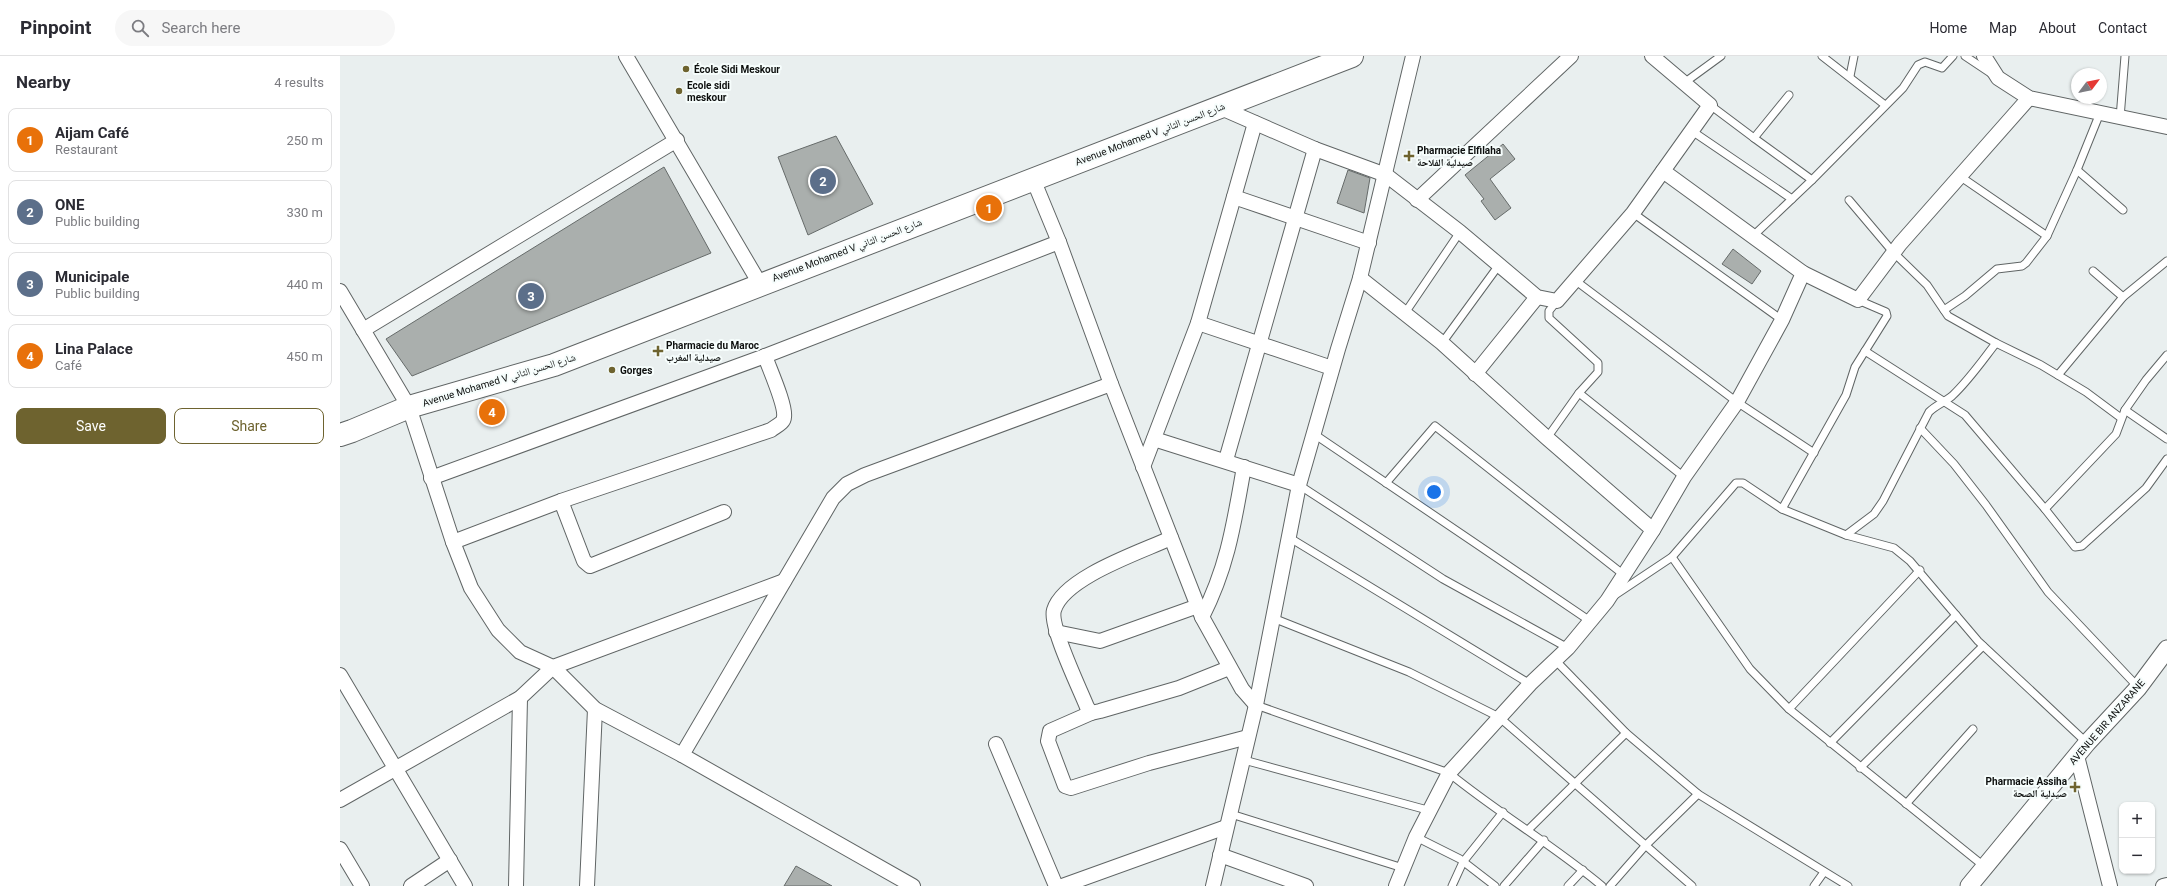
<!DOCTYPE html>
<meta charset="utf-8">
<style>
:root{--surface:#fff;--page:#f7f7f7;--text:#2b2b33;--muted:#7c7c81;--line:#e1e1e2;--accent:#6e632f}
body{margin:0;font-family:Roboto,"Noto Naskh Arabic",sans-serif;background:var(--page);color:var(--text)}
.controls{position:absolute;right:12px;bottom:12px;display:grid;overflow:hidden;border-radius:8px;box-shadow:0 1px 3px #0004}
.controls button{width:36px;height:36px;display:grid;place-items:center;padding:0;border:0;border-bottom:1px solid var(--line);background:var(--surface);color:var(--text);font:20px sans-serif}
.compass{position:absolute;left:1731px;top:12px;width:36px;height:36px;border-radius:50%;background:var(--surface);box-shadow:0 1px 3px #0004;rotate:58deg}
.you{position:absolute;left:1094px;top:436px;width:14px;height:14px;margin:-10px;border:3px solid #fff;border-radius:50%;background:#1a73e8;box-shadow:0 0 0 6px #1a73e833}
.badge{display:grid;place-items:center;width:26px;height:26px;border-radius:50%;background:var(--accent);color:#fff;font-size:13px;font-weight:700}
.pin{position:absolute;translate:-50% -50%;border:2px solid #fff;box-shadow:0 1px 4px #0006}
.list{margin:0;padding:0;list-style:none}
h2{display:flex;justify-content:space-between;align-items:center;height:52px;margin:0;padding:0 16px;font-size:17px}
h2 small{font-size:13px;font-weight:400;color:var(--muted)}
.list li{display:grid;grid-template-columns:26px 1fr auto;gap:12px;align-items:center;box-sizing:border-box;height:64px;margin:0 8px 8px;padding:0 8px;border:1px solid var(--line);border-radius:8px}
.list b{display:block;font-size:15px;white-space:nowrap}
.list p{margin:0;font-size:13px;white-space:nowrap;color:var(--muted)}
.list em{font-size:13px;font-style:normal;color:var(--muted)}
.actions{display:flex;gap:8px;padding:12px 16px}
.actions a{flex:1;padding:9px 0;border:1px solid var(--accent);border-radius:8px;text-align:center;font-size:14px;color:var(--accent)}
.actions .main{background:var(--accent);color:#fff}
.icon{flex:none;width:22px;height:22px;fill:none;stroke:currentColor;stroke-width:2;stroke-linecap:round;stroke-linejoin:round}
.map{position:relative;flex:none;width:1827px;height:830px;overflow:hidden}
header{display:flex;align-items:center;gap:24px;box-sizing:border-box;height:56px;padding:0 20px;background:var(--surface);border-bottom:1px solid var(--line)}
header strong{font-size:19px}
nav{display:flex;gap:22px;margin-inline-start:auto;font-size:14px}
.search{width:280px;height:36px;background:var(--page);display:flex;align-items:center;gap:10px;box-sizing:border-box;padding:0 14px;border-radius:22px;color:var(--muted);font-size:15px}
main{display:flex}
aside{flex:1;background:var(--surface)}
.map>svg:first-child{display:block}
.building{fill:#aaafad;stroke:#666b6a}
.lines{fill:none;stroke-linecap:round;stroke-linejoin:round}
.service-casing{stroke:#606565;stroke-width:9}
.minor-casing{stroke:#606565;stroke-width:16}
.tertiary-casing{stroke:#606565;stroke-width:19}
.primary-casing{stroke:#606565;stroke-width:24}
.service{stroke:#fff;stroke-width:7}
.minor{stroke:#fff;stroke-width:14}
.tertiary{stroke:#fff;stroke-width:17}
.primary{stroke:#fff;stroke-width:22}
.poi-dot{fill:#6e632f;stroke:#f6fdfc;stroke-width:1.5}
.labels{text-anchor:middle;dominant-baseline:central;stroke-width:4;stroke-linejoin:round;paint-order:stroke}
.poi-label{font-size:10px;font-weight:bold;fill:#0d0f0e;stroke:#f6fdfc;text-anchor:start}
.street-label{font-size:10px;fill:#0d0f0e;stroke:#f6fdfc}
</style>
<header>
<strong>Pinpoint</strong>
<div class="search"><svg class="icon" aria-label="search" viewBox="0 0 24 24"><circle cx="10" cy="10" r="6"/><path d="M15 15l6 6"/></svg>Search here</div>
<nav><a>Home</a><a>Map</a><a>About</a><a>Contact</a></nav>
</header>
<main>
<aside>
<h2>Nearby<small>4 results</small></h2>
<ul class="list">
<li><span class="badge" style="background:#e8710a">1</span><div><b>Aijam Café</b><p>Restaurant</p></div><em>250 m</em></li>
<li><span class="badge" style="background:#5c6f8a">2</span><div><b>ONE</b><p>Public building</p></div><em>330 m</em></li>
<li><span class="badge" style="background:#5c6f8a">3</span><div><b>Municipale</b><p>Public building</p></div><em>440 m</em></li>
<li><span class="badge" style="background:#e8710a">4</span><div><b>Lina Palace</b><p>Café</p></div><em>450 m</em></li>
</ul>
<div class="actions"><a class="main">Save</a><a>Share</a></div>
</aside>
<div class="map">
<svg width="1827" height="830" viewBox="0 0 1827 830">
<rect width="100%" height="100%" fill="#e9efef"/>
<!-- building -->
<g class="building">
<polygon points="496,80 533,148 468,179 438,101"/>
<polygon points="1163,88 1175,103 1150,123 1171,152 1155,164 1141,145 1144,143 1125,119"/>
<polygon points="324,111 371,197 72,320 46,283"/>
<polygon points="1008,114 1030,122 1024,157 997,147"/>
<polygon points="1393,193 1421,215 1412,228 1382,208"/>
<polygon points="456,810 492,830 444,830"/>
</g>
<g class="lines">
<!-- service casing -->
<g class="service-casing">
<g id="service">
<polyline points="1482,0 1545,49"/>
<polyline points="1625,0 1652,18"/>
<polyline points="1510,20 1514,0"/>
<polyline points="1344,27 1381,0"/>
<polyline points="1370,49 1414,82 1449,39"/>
<polyline points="1780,62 1785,0"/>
<polyline points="1352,75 1452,143"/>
<polyline points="1414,82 1472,124"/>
<polyline points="1737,114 1783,154"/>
<polyline points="1509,144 1553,196 1587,229 1608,260 1656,287 1701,309 1746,336 1781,362"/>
<polyline points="1293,157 1442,264"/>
<polyline points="1413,180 1472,124 1563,32 1578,9 1585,6 1602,12 1613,0"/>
<polyline points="1707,180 1737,114 1760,57"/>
<polyline points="1753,215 1783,241"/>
<polyline points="1236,225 1397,346 1474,397"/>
<path d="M1518 244 1546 256 1547 260 1515 311 1506 339 1442 453 1506 479 1534 458 1543 445 1589 356C1596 349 1605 346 1612 340 1629 324 1642 305 1656 287"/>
<polyline points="1604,254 1625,240 1657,213 1682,210 1686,207 1707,180 1621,121"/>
<polyline points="1065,257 1120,176"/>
<polyline points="1102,287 1159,209"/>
<polyline points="1525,295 1625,359 1705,453 1735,491 1742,490 1806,432 1827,403"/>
<polyline points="1718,319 1783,241 1827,205"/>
<polyline points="1239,337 1344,421"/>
<polyline points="1785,354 1827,383"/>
<polyline points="1580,372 1614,408 1646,449 1708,536 1798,631"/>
<polyline points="974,378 1250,565"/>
<polyline points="1207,382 1239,337 1258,316 1258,307 1256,305 1209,262 1209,255 1217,245"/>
<polyline points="1046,427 1095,370 1284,519"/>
<polyline points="959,429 1103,523 1228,592"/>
<polyline points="1705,453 1776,378 1785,354 1806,324 1827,299"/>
<polyline points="1506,479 1554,492 1570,505 1638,585 1747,687"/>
<polyline points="950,482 1190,628"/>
<polyline points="1332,501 1410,613 1449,653 1645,811"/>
<polyline points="1275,539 1332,501 1396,427 1403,427 1442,453"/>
<polyline points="933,562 1069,616 1159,661 1352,830"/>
<polyline points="1216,605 1286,677 1358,738 1508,830"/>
<path d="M916 649 1109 717C1158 757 1213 789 1262 830"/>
<polyline points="1449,653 1580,514"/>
<polyline points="1490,687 1616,559"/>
<polyline points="904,704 1091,755"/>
<polyline points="1520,712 1643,590"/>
<polyline points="1566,748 1633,673"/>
<polyline points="891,758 1063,812"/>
<polyline points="1188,774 1286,677"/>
<polyline points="1076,781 1120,803 1155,830"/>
<polyline points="1112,830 1123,806 1163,756"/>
<polyline points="1164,830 1204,784"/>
<polyline points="1228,830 1243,814"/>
<polyline points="1270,830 1306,789 1358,738"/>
<polyline points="1474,830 1484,816"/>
</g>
</g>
<!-- minor casing -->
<g class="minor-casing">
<g id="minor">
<polyline points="286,0 420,228"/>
<polyline points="1644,0 1658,22 1689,42 1827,71"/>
<polyline points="881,52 975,93 1046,119 1120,176 1197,241 1217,245 1293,157 1370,49 1312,0"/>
<polyline points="1323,115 1463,217 1518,244 1560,188 1689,42"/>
<polyline points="693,123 719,186 771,328 862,561 902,633 916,649"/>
<polyline points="894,141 1029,187"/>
<polyline points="1077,144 1231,0"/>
<polyline points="1020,222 1102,287 1207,382 1313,474 1267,545 1228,592 1190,628 1109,717 1076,781 1056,830"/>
<polyline points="0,235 69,351 113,486 131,532 158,574 180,596 213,611 444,525"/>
<polyline points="858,267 992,312"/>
<polyline points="23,274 337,84"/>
<polyline points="1135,318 1197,241"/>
<polyline points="814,383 959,429"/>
<polyline points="886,404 975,93"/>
<polyline points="803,411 858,267 915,67"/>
<polyline points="91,422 425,300 719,186"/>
<polyline points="221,445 244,505 250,510 384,456"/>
<polyline points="1313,474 1344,421 1397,346 1442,264 1463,217"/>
<path d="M831 482C801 496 724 521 714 554 709 570 740 633 747 651L751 657 760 655 839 632 889 612"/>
<path d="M113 486 221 445 431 374C436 370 444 367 444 361 446 349 429 312 425 300"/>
<path d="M862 561C888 510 894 467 904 411"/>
<polyline points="716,576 760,585 858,550"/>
<polyline points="0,619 125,830"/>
<polyline points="751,657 710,675 708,685 725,730 731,732 809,707 908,681"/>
<polyline points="656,688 716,830"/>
<polyline points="342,699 493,442 507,428 525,419 771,328"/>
<polyline points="1737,700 1770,830"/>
<polyline points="0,744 180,642 213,611 255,653 342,699 573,830"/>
<polyline points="0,793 22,830"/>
<polyline points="880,799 966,830"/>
<polyline points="71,830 110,804"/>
<polyline points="176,830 180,642"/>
<polyline points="247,830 255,653"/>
<polyline points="722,830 886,771"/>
<polyline points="873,830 916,649 959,429 998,293 1020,222 1073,0"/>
<polyline points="1823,830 1827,829"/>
</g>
</g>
<!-- tertiary casing -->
<g class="tertiary-casing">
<polyline id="tertiary" points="1629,830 1747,687 1798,632 1827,593"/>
</g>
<!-- primary casing -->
<g class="primary-casing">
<polyline id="primary" points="0,379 12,375 69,351 214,309 1012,0"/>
</g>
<!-- service -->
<use href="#service" class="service"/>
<!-- minor -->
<use href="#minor" class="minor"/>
<!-- tertiary -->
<use href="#tertiary" class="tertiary"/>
<!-- primary -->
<use href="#primary" class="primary"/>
</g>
<!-- markers -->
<g class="poi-dot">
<circle cx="346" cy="13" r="4"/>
<circle cx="339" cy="35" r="4"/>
<path d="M1067 94h4v4h4v4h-4v4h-4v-4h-4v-4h4z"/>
<path d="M316 289h4v4h4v4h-4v4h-4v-4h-4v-4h4z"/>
<circle cx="272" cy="314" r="4"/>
<path d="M1733 725h4v4h4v4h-4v4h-4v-4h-4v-4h4z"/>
</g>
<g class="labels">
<!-- poi labels -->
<g class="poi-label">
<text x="354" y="13">École Sidi Meskour</text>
<text x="347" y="29">Ecole sidi<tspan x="347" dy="12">meskour</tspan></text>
<text x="1077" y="94">Pharmacie Elfilaha<tspan x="1077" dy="12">صيدلية الفلاحة</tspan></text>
<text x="326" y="289">Pharmacie du Maroc<tspan x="326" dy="12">صيدلية المغرب</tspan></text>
<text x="280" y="314">Gorges</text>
<text x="1727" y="725" text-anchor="end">Pharmacie Assiha<tspan x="1727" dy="12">صيدلية الصحة</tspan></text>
</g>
<!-- street labels -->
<g class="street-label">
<text transform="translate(810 78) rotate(-21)">Avenue Mohamed V شارع الحسن الثاني</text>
<text transform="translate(507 194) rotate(-21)">Avenue Mohamed V شارع الحسن الثاني</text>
<text transform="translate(159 324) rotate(-17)">Avenue Mohamed V شارع الحسن الثاني</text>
<text transform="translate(1767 666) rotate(-49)">AVENUE BIR ANZARANE</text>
</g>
</g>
</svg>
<div class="controls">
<button>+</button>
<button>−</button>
</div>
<svg class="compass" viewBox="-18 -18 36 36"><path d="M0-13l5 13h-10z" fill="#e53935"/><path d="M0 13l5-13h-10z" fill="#7c7c81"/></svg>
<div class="you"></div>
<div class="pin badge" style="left:649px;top:152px;background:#e8710a">1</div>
<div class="pin badge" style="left:483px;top:125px;background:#5c6f8a">2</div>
<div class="pin badge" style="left:191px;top:240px;background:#5c6f8a">3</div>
<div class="pin badge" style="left:152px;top:356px;background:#e8710a">4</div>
</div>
</main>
